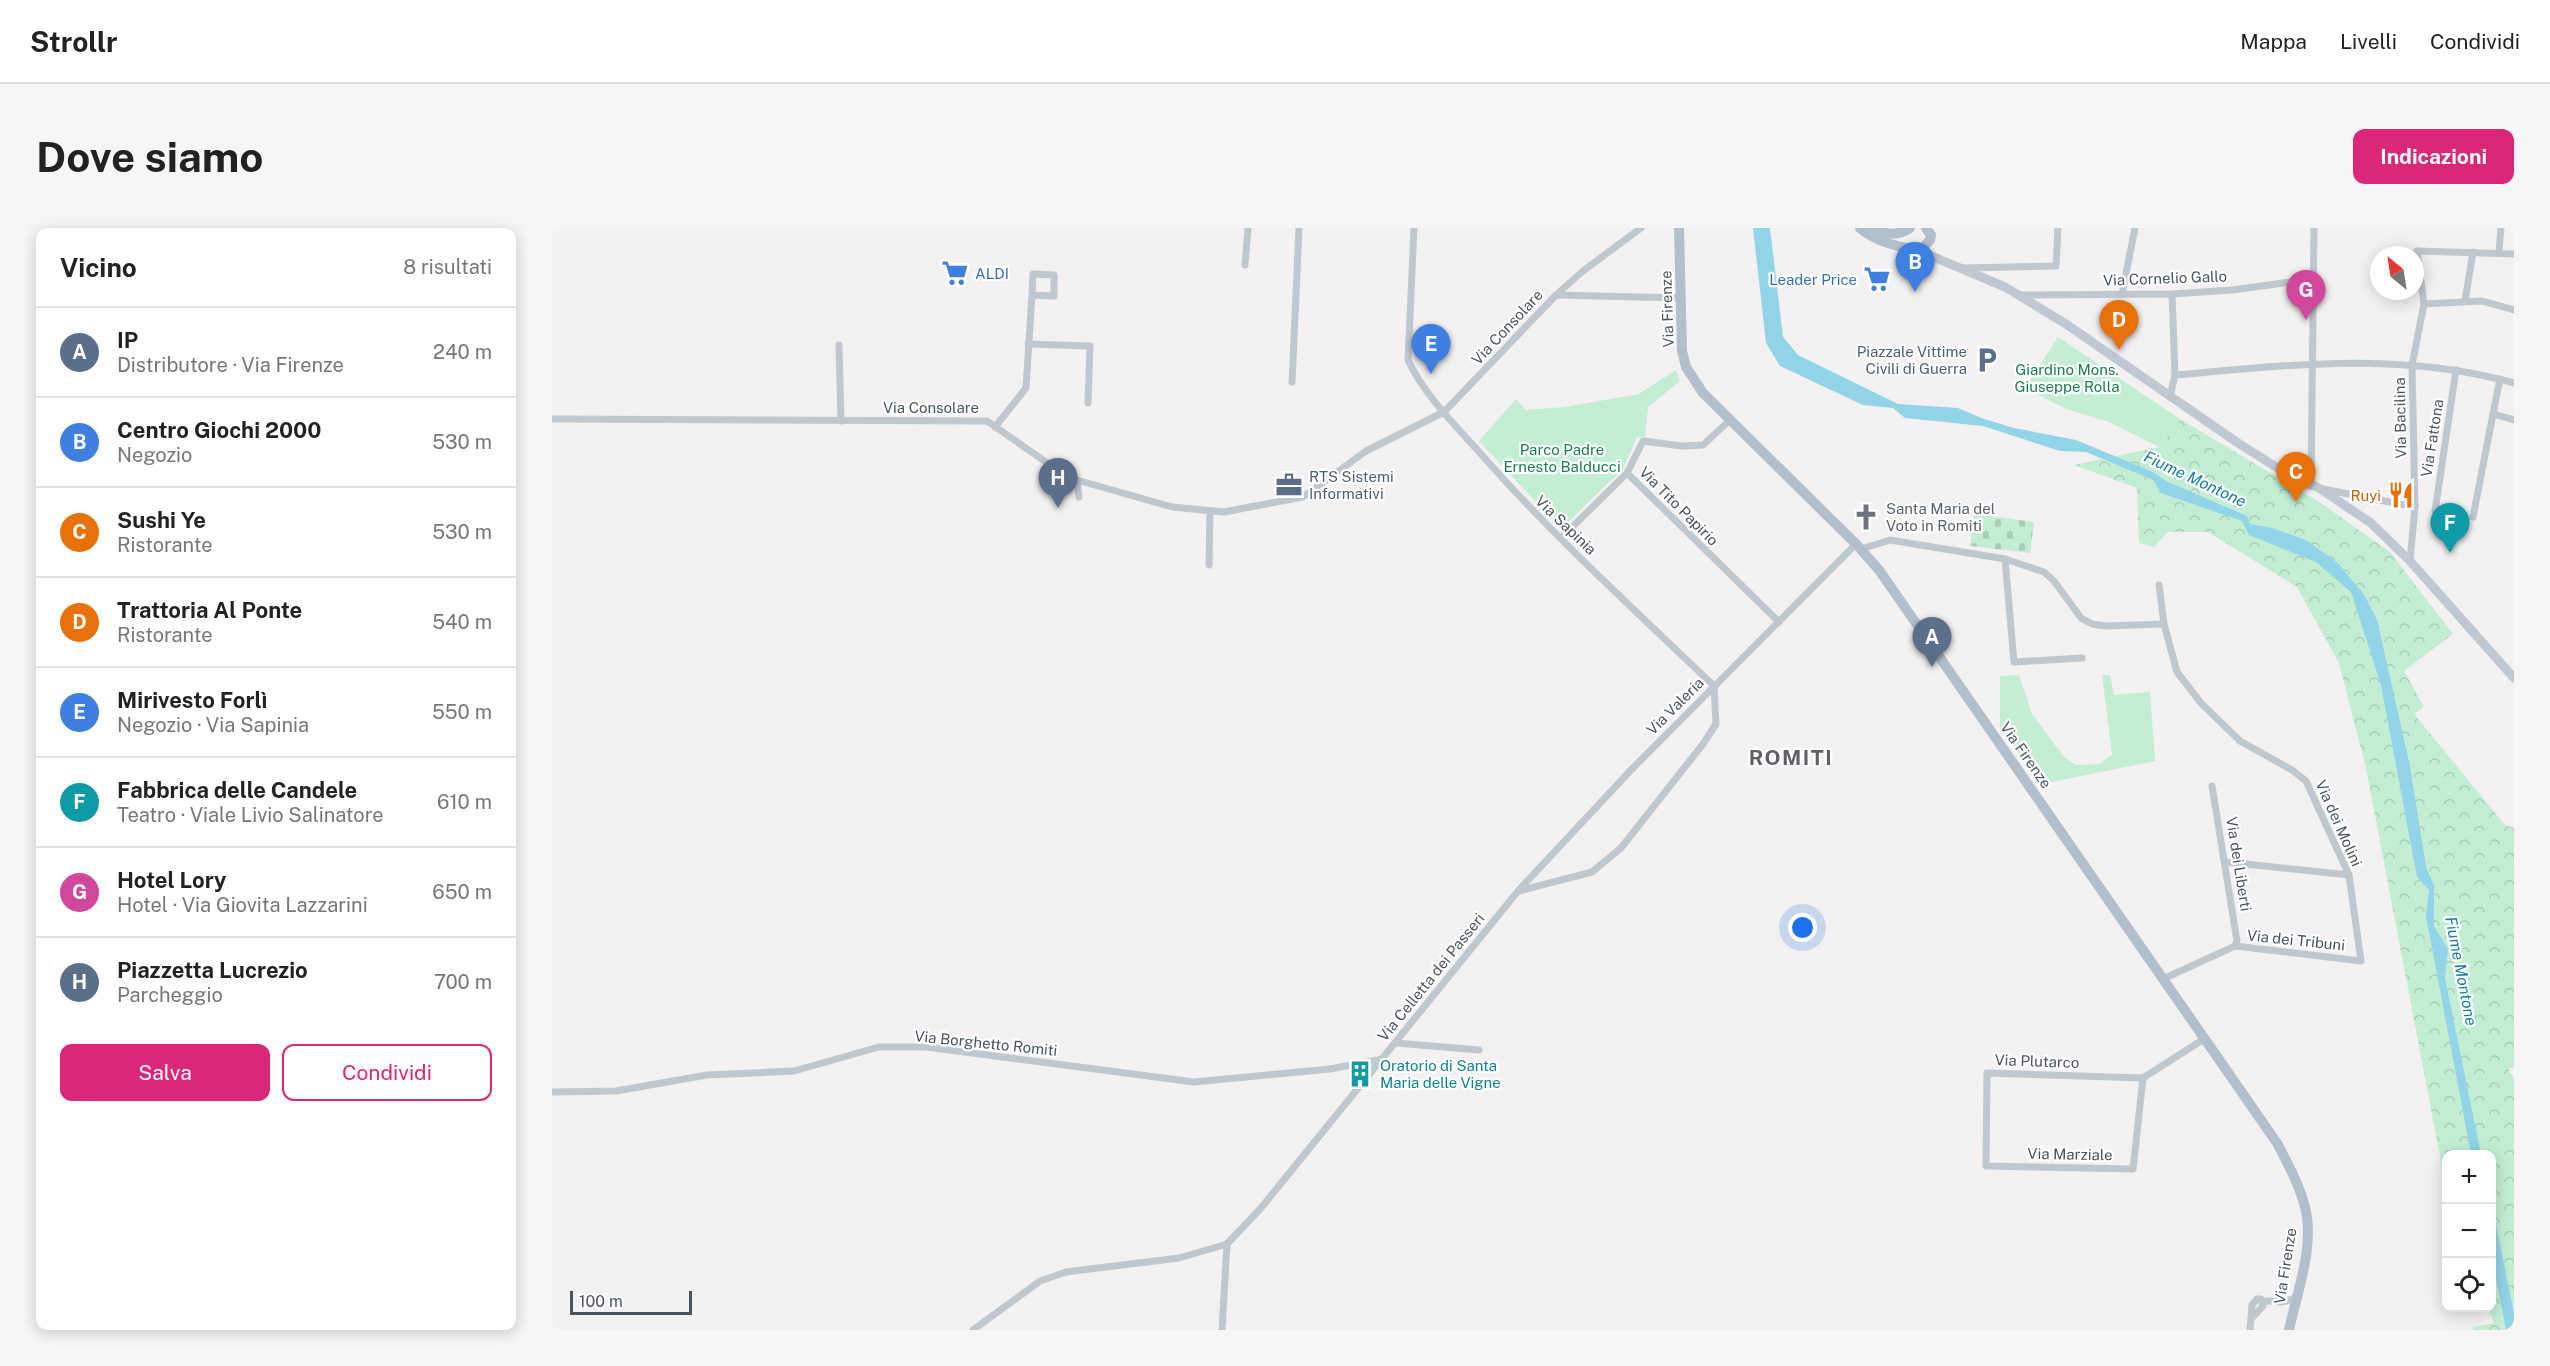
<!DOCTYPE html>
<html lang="it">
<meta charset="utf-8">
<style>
:root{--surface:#fff;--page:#f6f6f6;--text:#222;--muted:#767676;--line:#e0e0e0;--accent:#db2777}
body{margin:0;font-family:"Public Sans",sans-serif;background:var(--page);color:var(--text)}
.controls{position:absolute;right:18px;bottom:18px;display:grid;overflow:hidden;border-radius:12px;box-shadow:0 3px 15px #0003}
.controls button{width:54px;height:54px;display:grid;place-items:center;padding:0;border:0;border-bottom:2px solid var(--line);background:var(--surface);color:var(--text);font:30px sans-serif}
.compass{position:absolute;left:1818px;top:18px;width:54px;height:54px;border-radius:50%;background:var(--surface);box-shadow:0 3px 15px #0003;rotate:330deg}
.scale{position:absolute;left:18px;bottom:15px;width:122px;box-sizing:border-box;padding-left:6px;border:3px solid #4a545e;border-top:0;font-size:16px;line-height:21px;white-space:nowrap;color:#4a545e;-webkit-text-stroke:4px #fff;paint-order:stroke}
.you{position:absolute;left:1251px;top:700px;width:21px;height:21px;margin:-15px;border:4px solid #fff;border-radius:50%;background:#1a73e8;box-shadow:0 0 0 9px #1a73e833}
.badge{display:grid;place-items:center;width:39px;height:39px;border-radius:50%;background:var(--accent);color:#fff;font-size:20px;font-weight:700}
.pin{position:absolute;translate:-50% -50px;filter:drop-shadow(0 2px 3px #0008)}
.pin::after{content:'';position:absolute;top:32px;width:21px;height:18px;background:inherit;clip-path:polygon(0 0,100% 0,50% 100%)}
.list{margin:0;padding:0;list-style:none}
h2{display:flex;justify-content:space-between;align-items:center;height:78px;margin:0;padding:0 24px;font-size:26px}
h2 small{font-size:20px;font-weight:400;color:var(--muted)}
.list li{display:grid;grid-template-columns:39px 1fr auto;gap:18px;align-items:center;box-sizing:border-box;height:90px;padding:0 24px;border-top:2px solid var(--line)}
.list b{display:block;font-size:22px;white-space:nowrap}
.list p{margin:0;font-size:20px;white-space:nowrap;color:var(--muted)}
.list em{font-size:20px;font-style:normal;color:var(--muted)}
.actions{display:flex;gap:12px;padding:18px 24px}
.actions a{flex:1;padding:14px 0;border:2px solid var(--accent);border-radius:12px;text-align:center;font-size:21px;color:var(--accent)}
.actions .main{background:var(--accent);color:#fff}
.icon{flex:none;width:33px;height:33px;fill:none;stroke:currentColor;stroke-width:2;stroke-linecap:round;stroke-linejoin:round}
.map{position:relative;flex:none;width:1962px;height:1102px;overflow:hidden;border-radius:12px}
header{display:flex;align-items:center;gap:36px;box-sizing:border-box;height:84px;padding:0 30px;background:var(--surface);border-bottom:2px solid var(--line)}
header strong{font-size:28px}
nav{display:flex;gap:33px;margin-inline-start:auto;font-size:21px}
.intro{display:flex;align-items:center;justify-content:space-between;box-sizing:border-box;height:144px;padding:0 36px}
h1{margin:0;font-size:42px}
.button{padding:15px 27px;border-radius:12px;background:var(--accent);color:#fff;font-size:21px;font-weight:700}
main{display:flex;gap:36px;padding:0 36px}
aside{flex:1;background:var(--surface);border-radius:12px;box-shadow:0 3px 15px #0003}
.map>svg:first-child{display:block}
.forest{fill:url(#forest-crowns)}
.cemetery{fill:url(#cemetery-stones)}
.park{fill:#c3eed4}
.water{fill:#92d5e8}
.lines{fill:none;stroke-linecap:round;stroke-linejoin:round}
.street{stroke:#c0c8cf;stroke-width:7}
.secondary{stroke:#c0c9d3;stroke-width:9}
.primary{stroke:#b2c0ce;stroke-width:10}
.labels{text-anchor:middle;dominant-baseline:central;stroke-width:4.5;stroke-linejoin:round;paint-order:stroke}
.shop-label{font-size:15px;fill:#366cbe;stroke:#fff;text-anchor:start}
.street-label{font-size:15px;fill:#4a545e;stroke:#fff}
.service-label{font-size:15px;fill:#4e5e75;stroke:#fff;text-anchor:end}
.park-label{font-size:15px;fill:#1c7d4f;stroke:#fff}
.food-label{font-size:15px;fill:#c56008;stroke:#fff;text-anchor:end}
.worship-label{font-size:15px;fill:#5b616d;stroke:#fff;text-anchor:start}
.culture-label{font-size:15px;fill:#0d838f;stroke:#fff;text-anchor:start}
.water-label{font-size:16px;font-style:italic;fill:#137fa0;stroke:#fff}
.district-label{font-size:21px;font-weight:bold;letter-spacing:1.5px;fill:#5e6166;stroke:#fff}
</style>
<header>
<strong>Strollr</strong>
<nav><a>Mappa</a><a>Livelli</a><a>Condividi</a></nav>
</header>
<div class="intro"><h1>Dove siamo</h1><a class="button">Indicazioni</a></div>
<main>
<aside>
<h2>Vicino<small>8 risultati</small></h2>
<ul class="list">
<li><span class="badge" style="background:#5c6f8a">A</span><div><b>IP</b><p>Distributore · Via Firenze</p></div><em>240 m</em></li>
<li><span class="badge" style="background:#3f7fe0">B</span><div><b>Centro Giochi 2000</b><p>Negozio</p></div><em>530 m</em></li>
<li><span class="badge" style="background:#e8710a">C</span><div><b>Sushi Ye</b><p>Ristorante</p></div><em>530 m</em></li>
<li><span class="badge" style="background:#e8710a">D</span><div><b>Trattoria Al Ponte</b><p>Ristorante</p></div><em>540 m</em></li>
<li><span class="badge" style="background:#3f7fe0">E</span><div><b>Mirivesto Forlì</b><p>Negozio · Via Sapinia</p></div><em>550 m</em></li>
<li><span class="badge" style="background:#0f9aa8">F</span><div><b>Fabbrica delle Candele</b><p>Teatro · Viale Livio Salinatore</p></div><em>610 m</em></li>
<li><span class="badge" style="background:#d1479c">G</span><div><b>Hotel Lory</b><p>Hotel · Via Giovita Lazzarini</p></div><em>650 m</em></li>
<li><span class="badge" style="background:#5c6f8a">H</span><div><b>Piazzetta Lucrezio</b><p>Parcheggio</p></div><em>700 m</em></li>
</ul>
<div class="actions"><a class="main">Salva</a><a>Condividi</a></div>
</aside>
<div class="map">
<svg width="1962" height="1102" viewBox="0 0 1962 1102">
<defs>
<pattern id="forest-crowns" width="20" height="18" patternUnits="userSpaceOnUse" patternTransform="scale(1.5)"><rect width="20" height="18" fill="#c3eed4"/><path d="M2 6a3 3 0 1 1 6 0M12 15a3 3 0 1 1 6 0" fill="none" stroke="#a9ceb8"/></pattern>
<pattern id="cemetery-stones" width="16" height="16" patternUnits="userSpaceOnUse" patternTransform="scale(1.5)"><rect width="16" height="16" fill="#c3eed4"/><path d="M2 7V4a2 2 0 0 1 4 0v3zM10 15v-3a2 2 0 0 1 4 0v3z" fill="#a9ceb8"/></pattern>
</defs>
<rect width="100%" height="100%" fill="#f3f1f1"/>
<!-- forest -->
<polygon class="forest" points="1628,191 1766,273 1838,324 1901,406 1852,443 1872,479 1862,486 1953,597 1962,600 1962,840 1956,840 1962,851 1962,1102 1921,1102 1921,1099 1942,1095 1936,1080 1940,1080 1940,926 1894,926 1894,960 1814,540 1787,435 1745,359 1656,304 1616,304 1602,319 1587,315 1585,260 1522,237 1607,219"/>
<!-- cemetery -->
<polygon class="cemetery" points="1422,286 1482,294 1478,325 1418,318"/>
<!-- park -->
<g class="park">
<polygon points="1506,109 1628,191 1607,219 1557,194 1514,181 1473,160"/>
<polygon points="1124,142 1128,153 1096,179 1093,209 1085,209 1071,241 1009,301 927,213 964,171 974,182 1013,179 1087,166"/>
<polygon points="1467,447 1480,486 1512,529 1524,537 1548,536 1560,526 1550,447 1558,447 1562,467 1598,464 1603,533 1490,556 1448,499 1448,448"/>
</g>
<!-- water -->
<g class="water">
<polygon points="1201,0 1218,0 1231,109 1246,127 1346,176 1406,180 1432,191 1462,200 1524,212 1601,244 1614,253 1695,288 1698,296 1720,300 1754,312 1786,335 1813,368 1825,392 1858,538 1874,639 1882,658 1882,698 1896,721 1893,750 1929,926 1919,926 1874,688 1877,662 1865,649 1829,457 1799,364 1764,334 1697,307 1690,293 1609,265 1601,252 1534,224 1508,223 1431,198 1353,190 1341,180 1311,177 1228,138 1214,115"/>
<polygon points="1940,976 1962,1086 1962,1102 1954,1102 1940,1029"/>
</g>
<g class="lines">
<!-- street -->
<g class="street">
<path d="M862 0 856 132C873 168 903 197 929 226 1001 308 1083 382 1162 458L1164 496 1151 516 1069 620 1040 644 967 663"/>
<polyline points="1947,24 1949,0"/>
<polyline points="693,37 696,0"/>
<polyline points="1412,40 1504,38 1506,0"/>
<polyline points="1570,66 1583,0"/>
<polyline points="1004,67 1129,70"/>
<polyline points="1467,67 1620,66 1680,62 1761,51"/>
<polyline points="1913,73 1921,24"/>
<polyline points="1872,76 1930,73 1962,82"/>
<polyline points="476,116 538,118 536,175"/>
<polyline points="287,117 289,193"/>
<path d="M1623 147C1739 137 1847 123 1962 155"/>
<polyline points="1948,151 1941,186 1962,192"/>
<polyline points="740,154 747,0"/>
<polyline points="1618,169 1623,147 1620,66"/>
<polyline points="0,191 435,193 517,250 525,252 620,279 672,284 751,269 814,223 892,184 1004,67 1031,43 1089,0"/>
<polyline points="443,199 474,160 480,67 502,68 502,47 481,46 480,67"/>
<polyline points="1075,245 1091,213 1130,218 1151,217 1178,192"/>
<polyline points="525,252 527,269"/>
<polyline points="1759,258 1762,0"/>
<polyline points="1771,261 1863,279"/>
<polyline points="1883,283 1904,142"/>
<polyline points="1921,289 1941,186"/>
<polyline points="1009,310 1075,245 1227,394"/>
<polyline points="1309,321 1338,312 1453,331 1492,344 1502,353 1529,390 1540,396 1554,398 1612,396 1625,444 1649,475 1688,513 1740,542 1754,553 1797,647 1809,733 1683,718 1611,751"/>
<polyline points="1453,331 1462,434 1530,430"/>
<polyline points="1858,333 1863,279 1860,137 1872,76 1865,23 1962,26"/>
<polyline points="657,337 658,283"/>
<polyline points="1607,357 1612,396"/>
<polyline points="1660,558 1685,713 1683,718"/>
<polyline points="1674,634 1797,647"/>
<polyline points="844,815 927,822"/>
<polygon points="1435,845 1591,850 1581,941 1434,938"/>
<polyline points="1591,850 1652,811"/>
<polyline points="0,864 64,863 155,847 242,843 327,819 374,819 642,854 778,841 831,831"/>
<path d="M1711 1074C1723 1070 1726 1079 1744 1069"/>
<polyline points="421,1102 488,1053 514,1044 627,1030 675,1016 709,980 966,663 1079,542 1304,316"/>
<polyline points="670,1102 675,1016"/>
<polyline points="1698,1102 1700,1077 1705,1071 1709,1071 1711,1078 1699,1091"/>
</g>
<!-- secondary -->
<polyline class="secondary" points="1363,21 1453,59 1514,96 1686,215 1732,244 1767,260 1819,295 1858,333 1962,450"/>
<!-- primary -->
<g class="primary">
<path d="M1127 0 1130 123 1134 139 1151 165 1304 316 1327 342 1725 915C1736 936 1747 956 1753 979 1763 1018 1745 1064 1737 1102"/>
<path d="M1308 0C1323 13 1349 21 1370 21L1378 12 1379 7 1374 0"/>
<path d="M1322 0C1333 7 1347 8 1358 0"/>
</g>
</g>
<!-- icons -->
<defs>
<g id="supermarket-bare" transform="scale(2.07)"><path d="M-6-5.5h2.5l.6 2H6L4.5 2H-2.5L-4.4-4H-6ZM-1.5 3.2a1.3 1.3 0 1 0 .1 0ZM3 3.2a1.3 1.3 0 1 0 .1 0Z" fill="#3f7fe0" stroke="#fff" stroke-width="2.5" paint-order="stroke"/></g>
<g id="parking-bare" transform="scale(2.07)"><path d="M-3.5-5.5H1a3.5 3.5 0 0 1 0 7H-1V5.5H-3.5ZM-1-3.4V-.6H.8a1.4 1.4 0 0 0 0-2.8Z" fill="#5c6f8a" stroke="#fff" stroke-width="2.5" paint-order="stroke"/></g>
<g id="office-bare" transform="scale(2.07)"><path d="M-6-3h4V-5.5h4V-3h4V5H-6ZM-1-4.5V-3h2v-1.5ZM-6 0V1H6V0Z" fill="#5c6f8a" stroke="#fff" stroke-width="2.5" paint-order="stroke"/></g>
<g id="restaurant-bare" transform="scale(2.07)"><path d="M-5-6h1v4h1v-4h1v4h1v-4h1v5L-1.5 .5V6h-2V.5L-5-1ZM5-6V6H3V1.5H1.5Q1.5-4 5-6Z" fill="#e8710a" stroke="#fff" stroke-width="2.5" paint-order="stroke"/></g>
<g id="church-bare" transform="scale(2.07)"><path d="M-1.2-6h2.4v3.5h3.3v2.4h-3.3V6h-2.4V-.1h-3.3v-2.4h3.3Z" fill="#6b7280" stroke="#fff" stroke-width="2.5" paint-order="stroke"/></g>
<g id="building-bare" transform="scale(2.07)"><path d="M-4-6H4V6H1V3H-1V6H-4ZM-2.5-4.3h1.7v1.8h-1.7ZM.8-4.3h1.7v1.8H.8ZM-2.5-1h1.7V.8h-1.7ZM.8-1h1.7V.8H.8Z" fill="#0f9aa8" stroke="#fff" stroke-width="2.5" paint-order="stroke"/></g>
</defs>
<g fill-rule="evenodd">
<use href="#supermarket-bare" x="403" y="45"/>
<use href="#supermarket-bare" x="1325" y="51"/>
<use href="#parking-bare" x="1435" y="132"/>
<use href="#office-bare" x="737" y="257"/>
<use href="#restaurant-bare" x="1849" y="267"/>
<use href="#church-bare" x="1314" y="289"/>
<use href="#building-bare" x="808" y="846"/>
</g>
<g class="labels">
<!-- shop labels -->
<g class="shop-label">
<text x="423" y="45">ALDI</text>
<text x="1305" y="51" text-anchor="end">Leader Price</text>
</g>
<!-- street labels -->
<g class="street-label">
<text transform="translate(1613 50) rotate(-2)">Via Cornelio Gallo</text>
<text transform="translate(1115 81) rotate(-92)">Via Firenze</text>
<text transform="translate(955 99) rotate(-47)">Via Consolare</text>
<text x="379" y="179">Via Consolare</text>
<text transform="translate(1848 190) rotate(-91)">Via Bacilina</text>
<text transform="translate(1880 210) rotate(-81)">Via Fattona</text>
<text transform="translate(1127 278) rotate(45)">Via Tito Papirio</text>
<text transform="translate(1014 297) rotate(44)">Via Sapinia</text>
<text transform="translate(1123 478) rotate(-45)">Via Valeria</text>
<text transform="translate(1474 527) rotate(55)">Via Firenze</text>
<text transform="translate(1787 595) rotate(66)">Via dei Molini</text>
<text transform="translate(1687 636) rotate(81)">Via dei Liberti</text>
<text transform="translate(1744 712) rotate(6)">Via dei Tribuni</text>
<text transform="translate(879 749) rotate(-51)">Via Celletta dei Passeri</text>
<text transform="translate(434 815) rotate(6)">Via Borghetto Romiti</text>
<text transform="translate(1485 833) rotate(2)">Via Plutarco</text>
<text transform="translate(1518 926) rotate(1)">Via Marziale</text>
<text transform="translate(1733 1038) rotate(-81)">Via Firenze</text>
</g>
<!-- service labels -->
<g class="service-label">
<text x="1415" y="123">Piazzale Vittime<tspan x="1415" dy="17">Civili di Guerra</tspan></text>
<text x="757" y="248" text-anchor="start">RTS Sistemi<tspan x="757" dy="17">Informativi</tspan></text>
</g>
<!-- park labels -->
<g class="park-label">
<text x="1515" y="141">Giardino Mons.<tspan x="1515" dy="17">Giuseppe Rolla</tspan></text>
<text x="1010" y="221">Parco Padre<tspan x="1010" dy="17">Ernesto Balducci</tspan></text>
</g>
<!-- food labels -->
<g class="food-label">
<text x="1829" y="267">Ruyi</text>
</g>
<!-- worship labels -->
<g class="worship-label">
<text x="1334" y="280">Santa Maria del<tspan x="1334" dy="17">Voto in Romiti</tspan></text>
</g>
<!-- culture labels -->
<g class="culture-label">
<text x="828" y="837">Oratorio di Santa<tspan x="828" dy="17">Maria delle Vigne</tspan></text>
</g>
<!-- water labels -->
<g class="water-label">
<text transform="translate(1643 251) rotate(25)">Fiume Montone</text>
<text transform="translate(1909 743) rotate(79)">Fiume Montone</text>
</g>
<!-- district labels -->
<g class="district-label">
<text x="1239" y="529">ROMITI</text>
</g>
</g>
</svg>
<div class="controls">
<button>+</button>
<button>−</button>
<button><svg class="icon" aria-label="locate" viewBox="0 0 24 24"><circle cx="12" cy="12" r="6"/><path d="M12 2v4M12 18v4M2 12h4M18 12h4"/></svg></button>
</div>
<svg class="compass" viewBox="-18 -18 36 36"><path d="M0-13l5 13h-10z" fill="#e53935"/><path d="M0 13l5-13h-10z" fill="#767676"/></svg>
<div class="scale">100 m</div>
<div class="you"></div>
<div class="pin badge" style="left:1380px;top:439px;background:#5c6f8a">A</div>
<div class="pin badge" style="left:1363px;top:64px;background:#3f7fe0">B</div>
<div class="pin badge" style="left:1744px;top:274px;background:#e8710a">C</div>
<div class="pin badge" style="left:1567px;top:122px;background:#e8710a">D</div>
<div class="pin badge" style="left:879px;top:146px;background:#3f7fe0">E</div>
<div class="pin badge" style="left:1898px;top:325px;background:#0f9aa8">F</div>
<div class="pin badge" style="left:1754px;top:92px;background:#d1479c">G</div>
<div class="pin badge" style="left:506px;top:280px;background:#5c6f8a">H</div>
</div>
</main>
